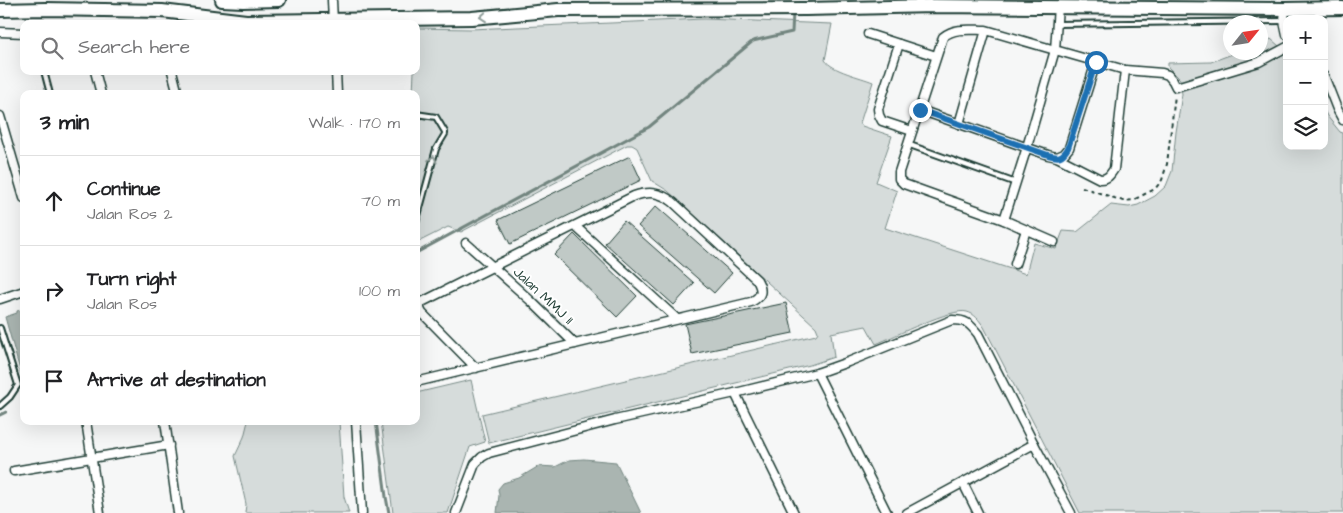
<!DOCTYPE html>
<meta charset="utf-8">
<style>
:root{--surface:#fff;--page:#f2f2f2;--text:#202124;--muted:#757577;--line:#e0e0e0}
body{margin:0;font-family:"Architects Daughter",sans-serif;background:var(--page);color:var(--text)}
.controls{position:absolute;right:15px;top:15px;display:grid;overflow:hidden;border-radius:10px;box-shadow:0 5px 20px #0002}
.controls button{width:45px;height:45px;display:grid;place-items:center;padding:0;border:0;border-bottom:1px solid var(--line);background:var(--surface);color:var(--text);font:25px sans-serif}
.compass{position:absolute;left:1223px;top:15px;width:45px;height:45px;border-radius:50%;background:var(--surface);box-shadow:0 5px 20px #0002;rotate:60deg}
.stop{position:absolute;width:15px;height:15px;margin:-11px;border:4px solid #1f6fb2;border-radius:50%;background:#fff}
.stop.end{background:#1f6fb2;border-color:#fff;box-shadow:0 1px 5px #0008}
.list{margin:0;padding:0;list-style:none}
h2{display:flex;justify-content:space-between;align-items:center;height:65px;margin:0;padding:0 20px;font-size:21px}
h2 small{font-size:16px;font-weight:400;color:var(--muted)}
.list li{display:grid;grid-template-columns:32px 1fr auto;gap:15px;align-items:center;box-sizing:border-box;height:90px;padding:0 20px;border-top:1px solid var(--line)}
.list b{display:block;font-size:19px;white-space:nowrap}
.list p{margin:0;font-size:16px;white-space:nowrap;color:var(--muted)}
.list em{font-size:16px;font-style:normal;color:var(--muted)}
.icon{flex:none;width:28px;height:28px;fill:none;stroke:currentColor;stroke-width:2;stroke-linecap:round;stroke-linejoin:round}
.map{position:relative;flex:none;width:1343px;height:513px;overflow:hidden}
.search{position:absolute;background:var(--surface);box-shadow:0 5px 20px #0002;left:20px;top:20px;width:400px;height:55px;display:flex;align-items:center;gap:12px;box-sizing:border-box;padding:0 18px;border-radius:10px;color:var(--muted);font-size:19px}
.panel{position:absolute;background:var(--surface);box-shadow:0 5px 20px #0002;left:20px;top:90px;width:400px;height:335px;border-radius:10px}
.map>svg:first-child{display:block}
.green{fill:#d6dcdb;stroke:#7a8c88}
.water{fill:#aab5b1;stroke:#72857f}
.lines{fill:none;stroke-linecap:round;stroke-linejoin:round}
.stream{stroke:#72857f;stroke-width:3}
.building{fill:#c0c9c6;stroke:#1f3d34}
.lane-casing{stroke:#1f3d34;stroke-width:8}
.street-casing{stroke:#1f3d34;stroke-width:11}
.primary-casing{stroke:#1f3d34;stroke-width:16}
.path{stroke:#1f3d34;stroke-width:2;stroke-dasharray:4 4;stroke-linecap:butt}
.lane{stroke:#fff;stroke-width:4}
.street{stroke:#fff;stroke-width:8}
.primary{stroke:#fff;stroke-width:12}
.oneway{stroke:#8f9e9a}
.route{stroke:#1f6fb2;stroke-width:6}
.labels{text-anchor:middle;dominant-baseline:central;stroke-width:4;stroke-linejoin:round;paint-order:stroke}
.street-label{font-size:14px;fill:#1f3d34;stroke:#fff}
</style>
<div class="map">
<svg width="1343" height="513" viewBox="0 0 1343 513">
<rect width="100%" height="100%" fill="#f6f7f7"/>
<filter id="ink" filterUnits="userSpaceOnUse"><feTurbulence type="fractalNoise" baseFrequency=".02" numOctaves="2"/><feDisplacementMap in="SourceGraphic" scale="10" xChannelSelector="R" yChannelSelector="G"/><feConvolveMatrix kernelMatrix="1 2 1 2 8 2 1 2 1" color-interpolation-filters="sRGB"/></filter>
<g filter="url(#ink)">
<!-- green -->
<g class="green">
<path d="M704 19 832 24 825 60C832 71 861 77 873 82L860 123 862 126 892 136 876 182 897 191 885 228 1026 274 1034 243 1056 249 1063 231 1077 232 1111 205 1129 207 1138 205 1155 196 1166 186 1172 171 1176 132 1182 94 1180 79 1168 67V63L1211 62 1235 53 1260 52 1261 43 1271 39 1287 53V146H1324V110L1327 116 1340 132 1343 133V513H1080L984 327C979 320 975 314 967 312 953 307 893 337 876 344L866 326 831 333 834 357 810 365 489 443 482 414 816 335 818 332 816 327 668 191 652 181 637 148 632 145H627L461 232 448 227 416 243V94H413L414 71H416V28L471 29Z"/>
<polygon points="471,380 485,442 470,447 448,513 393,513 381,421 416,421 416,393"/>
<polygon points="248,421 339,421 344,497 349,513 245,513 246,504 235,456 244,437"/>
</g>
<!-- water -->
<g class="water">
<polygon points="24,309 24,368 21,374 5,317 17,313 17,311"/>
<polygon points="584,459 616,462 641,513 497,513 499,495 498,489 503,483 519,478 539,466 555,467 569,460"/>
</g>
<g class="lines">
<!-- stream -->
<g class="stream">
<polyline points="416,253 649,127 753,41 792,32 793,13"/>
<polyline points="0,415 6,412"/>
<polyline points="376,421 386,497 389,513"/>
</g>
</g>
<!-- building -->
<g class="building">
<polygon points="630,156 641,180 510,244 498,220"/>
<polygon points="656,206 732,273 714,293 638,226"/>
<polygon points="624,221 694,283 674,305 605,243"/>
<polygon points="574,234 637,296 617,317 554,255"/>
<polygon points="786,303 793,333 692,354 685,324"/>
</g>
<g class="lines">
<!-- lane casing -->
<g class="lane-casing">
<g id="lane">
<polyline points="1057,24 1284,21"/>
<polyline points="44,71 50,94"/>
<polyline points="416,114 436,117 445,132 445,134 436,149 416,223"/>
<polyline points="907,144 1016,183"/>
<polyline points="0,328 18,385 10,397 0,406"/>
</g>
</g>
<!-- street casing -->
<g class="street-casing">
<g id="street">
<polyline points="332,0 333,22"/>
<polyline points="1058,6 1055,50 1125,70 1162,73 1168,75 1173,81 1176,87 1259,62 1287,47"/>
<polyline points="1285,9 1284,21 1287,35"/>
<polyline points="0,32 24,33"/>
<polyline points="868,34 899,44"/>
<polyline points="95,71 101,94"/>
<polyline points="172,71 178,94"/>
<polyline points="336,71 337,94"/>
<polyline points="1324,76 1337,109 1343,120"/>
<path d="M920 110 1048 155 1057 157 1100 179C1108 179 1110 175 1114 169L1125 70"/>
<polyline points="0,116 24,198"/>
<path d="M959 124 986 30C971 30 955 27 943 37L899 172V179L904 184 1004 220 1027 147 1055 50 986 30"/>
<polyline points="912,131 882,121 879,115 878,109 899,44 936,56"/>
<polyline points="1057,157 1064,154 1069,148 1096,62"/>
<polyline points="1004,220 1054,242"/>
<polyline points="575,226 677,319"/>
<polyline points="466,243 531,301 575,344"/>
<polyline points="1015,264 1026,230"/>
<polyline points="0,299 24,291"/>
<polyline points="817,373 887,513"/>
<path d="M416 382 751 302C762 296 763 291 757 280L673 202C660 192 649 191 634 196L422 302 420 305V309L422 313 476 368"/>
<polyline points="735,393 794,513"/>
<polyline points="86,421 100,513"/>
<polyline points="165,421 178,513"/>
<polyline points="356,421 362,513"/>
<polyline points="14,471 169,445"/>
<polyline points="963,483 978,513"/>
<path d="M456 513 475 464 482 457 489 453 615 420 735 393 817 373 848 362 952 320C966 320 969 323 978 334L1034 444 1071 513"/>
<polyline points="907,513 1034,444"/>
</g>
</g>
<!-- primary casing -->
<g class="primary-casing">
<g id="primary">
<polyline points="222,0 243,1 279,0"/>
<polyline points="0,10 45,9 162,11 246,21 472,18 558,10 806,9 933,6 1285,9 1343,8"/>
</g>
</g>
<!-- path -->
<polyline class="path" points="1082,187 1123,201 1133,200 1155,189 1162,180 1167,164 1175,95"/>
<!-- lane -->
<use href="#lane" class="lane"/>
<!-- street -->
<use href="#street" class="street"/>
<!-- primary -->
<use href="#primary" class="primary"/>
</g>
<!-- one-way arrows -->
<defs><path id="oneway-chevron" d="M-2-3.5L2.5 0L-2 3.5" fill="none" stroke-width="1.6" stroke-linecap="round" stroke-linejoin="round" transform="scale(1.25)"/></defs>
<g class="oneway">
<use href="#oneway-chevron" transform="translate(483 17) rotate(175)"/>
<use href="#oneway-chevron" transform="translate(433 159) rotate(-75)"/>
</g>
</g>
<g class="lines" filter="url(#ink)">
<!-- route -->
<path class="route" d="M920 110 1048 155C1059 158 1062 158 1068 148L1096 62"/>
</g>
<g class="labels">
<!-- street labels -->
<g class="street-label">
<text transform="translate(543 296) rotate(43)">Jalan MMJ 11</text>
</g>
</g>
</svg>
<div class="controls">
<button>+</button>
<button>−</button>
<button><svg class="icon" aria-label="layers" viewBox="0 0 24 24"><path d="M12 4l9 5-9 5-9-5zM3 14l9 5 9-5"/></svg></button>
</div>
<svg class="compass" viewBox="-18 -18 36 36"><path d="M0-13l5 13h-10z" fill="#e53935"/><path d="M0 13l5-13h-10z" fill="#757577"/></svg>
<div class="stop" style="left:1096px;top:62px"></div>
<div class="stop end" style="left:920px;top:110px"></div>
<div class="search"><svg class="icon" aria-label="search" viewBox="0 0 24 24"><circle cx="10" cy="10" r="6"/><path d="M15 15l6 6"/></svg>Search here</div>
<section class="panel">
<h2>3 min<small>Walk · 170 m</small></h2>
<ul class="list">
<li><svg class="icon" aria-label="ahead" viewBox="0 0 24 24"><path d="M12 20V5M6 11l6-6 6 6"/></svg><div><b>Continue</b><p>Jalan Ros 2</p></div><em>70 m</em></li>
<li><svg class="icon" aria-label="right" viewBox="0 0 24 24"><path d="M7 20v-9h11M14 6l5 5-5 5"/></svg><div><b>Turn right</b><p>Jalan Ros</p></div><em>100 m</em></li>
<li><svg class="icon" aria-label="arrive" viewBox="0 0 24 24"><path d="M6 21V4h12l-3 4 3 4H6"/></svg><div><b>Arrive at destination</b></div></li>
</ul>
</section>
</div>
